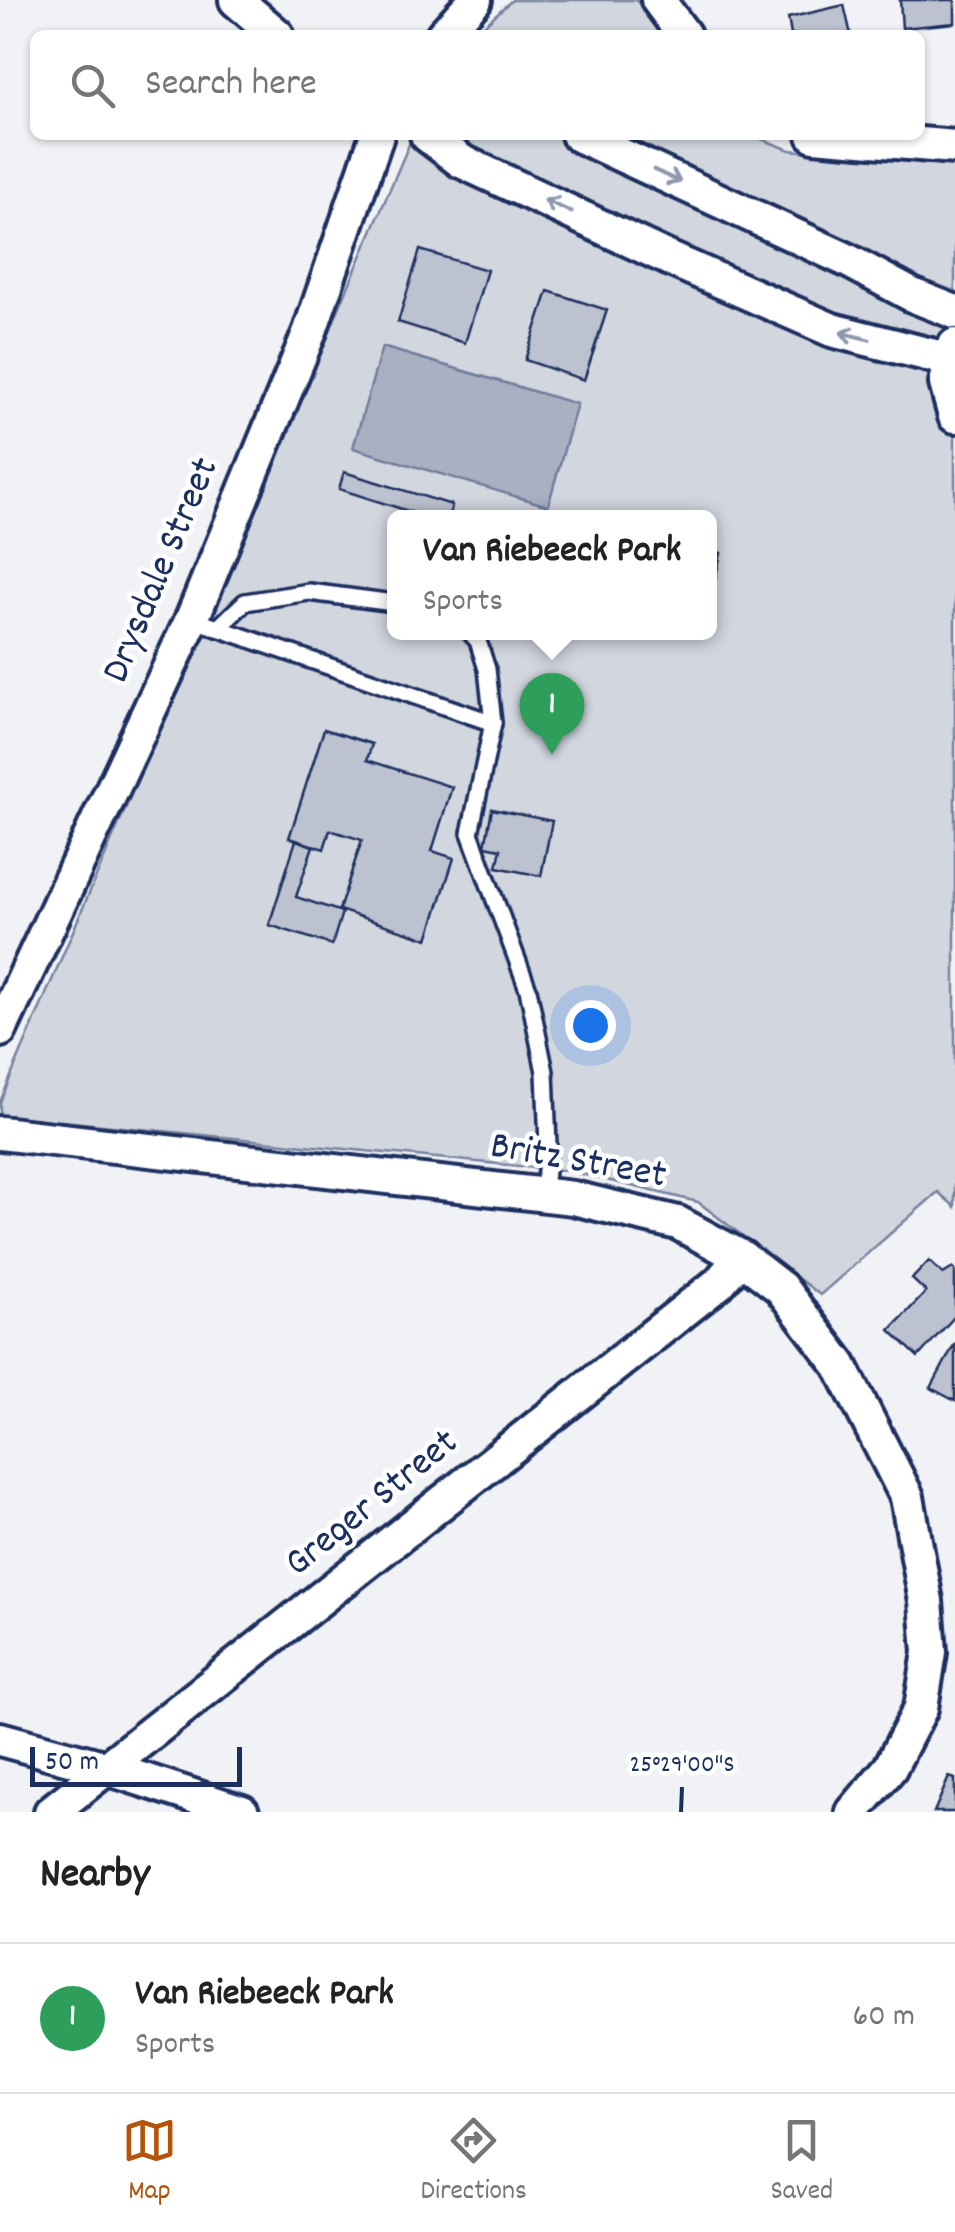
<!DOCTYPE html>
<meta charset="utf-8">
<style>
:root{--surface:#fff;--page:#f6f6f6;--text:#222;--muted:#767676;--line:#e0e0e0;--accent:#b45309}
body{margin:0;font-family:Dekko,sans-serif;background:var(--page);color:var(--text)}
.scale{position:absolute;left:30px;bottom:25px;width:212px;box-sizing:border-box;padding-left:10px;border:5px solid #1b2f5e;border-top:0;font-size:28px;line-height:35px;white-space:nowrap;color:#1b2f5e;-webkit-text-stroke:8px #fff;paint-order:stroke}
.you{position:absolute;left:590px;top:1025px;width:35px;height:35px;margin:-25px;border:8px solid #fff;border-radius:50%;background:#1a73e8;box-shadow:0 0 0 15px #1a73e833}
.badge{display:grid;place-items:center;width:65px;height:65px;border-radius:50%;background:var(--accent);color:#fff;font-size:32px;font-weight:700}
.pin{position:absolute;translate:-50% -82px;filter:drop-shadow(0 2px 5px #0008)}
.pin::after{content:'';position:absolute;top:52px;width:35px;height:30px;background:inherit;clip-path:polygon(0 0,100% 0,50% 100%)}
.popup{position:absolute;left:387px;top:510px;width:330px;height:130px;box-sizing:border-box;display:grid;place-content:center;border-radius:15px;background:var(--surface);filter:drop-shadow(0 2px 8px #0005);font-size:32px;white-space:nowrap;color:var(--muted)}
.popup b{font-size:38px;color:var(--text)}
.popup::after{content:'';position:absolute;left:50%;top:100%;margin-left:-20px;border:20px solid transparent;border-top-color:var(--surface)}
.list{margin:0;padding:0;list-style:none}
h2{display:flex;justify-content:space-between;align-items:center;height:130px;margin:0;padding:0 40px;font-size:42px}
h2 small{font-size:32px;font-weight:400;color:var(--muted)}
.list li{display:grid;grid-template-columns:65px 1fr auto;gap:30px;align-items:center;box-sizing:border-box;height:150px;padding:0 40px;border-top:2px solid var(--line)}
.list b{display:block;font-size:38px;white-space:nowrap}
.list p{margin:0;font-size:32px;white-space:nowrap;color:var(--muted)}
.list em{font-size:32px;font-style:normal;color:var(--muted)}
.icon{flex:none;width:55px;height:55px;fill:none;stroke:currentColor;stroke-width:2;stroke-linecap:round;stroke-linejoin:round}
.map{position:relative;flex:none;width:955px;height:1812px;overflow:hidden}
.search{position:absolute;background:var(--surface);box-shadow:0 2px 8px #0004;left:30px;right:30px;top:30px;height:110px;display:flex;align-items:center;gap:25px;box-sizing:border-box;padding:0 35px;border-radius:15px;color:var(--muted);font-size:38px}
.sheet{height:280px;background:var(--surface)}
nav{display:flex;justify-content:space-around;align-items:center;box-sizing:border-box;height:140px;border-top:2px solid var(--line);background:var(--surface);font-size:28px;color:var(--muted)}
nav a{display:grid;justify-items:center;gap:5px}
nav .on{color:var(--accent)}
.map>svg:first-child{display:block}
.green{fill:#d2d6df;stroke:#76829e;stroke-width:2.5;fill-rule:evenodd}
.water{fill:#a8b0c2;stroke:#707c9a;stroke-width:2.5}
.building{fill:#bcc2d0;stroke:#1b2f5e;stroke-width:2.5}
.lines{fill:none;stroke-linecap:round;stroke-linejoin:round}
.service-casing{stroke:#1b2f5e;stroke-width:22}
.minor-casing{stroke:#1b2f5e;stroke-width:40}
.service{stroke:#fff;stroke-width:15}
.minor{stroke:#fff;stroke-width:32}
.oneway{stroke:#8d97ae}
.ticks{fill:none;stroke:#1b2f5e;stroke-width:4}
.labels{text-anchor:middle;dominant-baseline:central;stroke-width:9;stroke-linejoin:round;paint-order:stroke}
.street-label{font-size:40px;fill:#1b2f5e;stroke:#fff}
.ticks-label{font-size:25px;text-anchor:middle;fill:#1b2f5e;stroke:#fff;stroke-width:9;stroke-linejoin:round;paint-order:stroke}
</style>
<div class="map">
<svg width="955" height="1812" viewBox="0 0 955 1812">
<rect width="100%" height="100%" fill="#f1f2f5"/>
<filter id="ink" filterUnits="userSpaceOnUse"><feTurbulence type="fractalNoise" baseFrequency=".01" numOctaves="2"/><feDisplacementMap in="SourceGraphic" scale="20" xChannelSelector="R" yChannelSelector="G"/><feConvolveMatrix kernelMatrix="1 2 1 2 8 2 1 2 1" color-interpolation-filters="sRGB"/></filter>
<g filter="url(#ink)">
<!-- green -->
<g class="green">
<polygon points="512,0 636,0 666,35 473,35"/>
<path d="M413 135H751L790 150 955 165V1207L938 1192 820 1295 698 1202 569 1171 0 1115V1102ZM394 518H710V632H394Z"/>
</g>
<!-- water -->
<polygon class="water" points="382,347 577,404 548,506 353,448"/>
<!-- building -->
<g class="building">
<polygon points="900,0 955,0 955,23 902,28"/>
<polygon points="844,5 851,35 791,35 788,18"/>
<polygon points="420,250 487,270 465,343 398,322"/>
<polygon points="548,291 607,310 584,380 525,360"/>
<polygon points="344,472 452,505 448,518 430,518 339,489"/>
<polygon points="710,550 721,553 710,604"/>
<polygon points="324,729 372,744 367,760 452,787 432,851 454,858 428,939 339,910 362,840 330,830 324,849 289,838"/>
<polygon points="492,809 552,821 541,876 497,867 501,849 485,846"/>
<polygon points="296,840 313,846 296,897 342,912 332,945 269,925"/>
<polygon points="929,1261 943,1274 953,1268 955,1270 955,1316 918,1357 890,1330 926,1292 912,1279"/>
<polygon points="955,1343 955,1401 931,1388"/>
<polygon points="949,1777 955,1779 955,1812 934,1812"/>
</g>
<g class="lines">
<!-- service casing -->
<g class="service-casing">
<g id="service">
<polyline points="192,619 493,723"/>
<polyline points="218,628 245,602 309,592 394,603"/>
<polyline points="470,632 478,641 487,669 493,723 470,833 528,989 545,1072 548,1145 544,1195"/>
</g>
</g>
<!-- minor casing -->
<g class="minor-casing">
<g id="minor">
<polyline points="236,0 277,35"/>
<polyline points="658,0 684,35"/>
<polyline points="443,35 475,0"/>
<polyline points="427,135 461,161 668,258 832,330 950,360"/>
<polyline points="578,135 845,259 912,295 955,312"/>
<polyline points="814,135 955,147"/>
<polyline points="955,345 946,383 955,416"/>
<polyline points="0,1030 192,619 310,331 377,135"/>
<polyline points="0,1133 573,1198 678,1223 741,1257 781,1288 840,1365 907,1497 926,1601 930,1652 921,1708 890,1768 853,1812"/>
<polyline points="0,1739 110,1769 242,1812"/>
<polyline points="51,1812 719,1283 741,1257"/>
</g>
</g>
<!-- service -->
<use href="#service" class="service"/>
<!-- minor -->
<use href="#minor" class="minor"/>
</g>
<!-- one-way arrows -->
<defs><path id="oneway-shaft" d="M-6 0H5M1.5-3L5.5 0L1.5 3" fill="none" stroke-width="1.6" stroke-linecap="round" stroke-linejoin="round" transform="scale(2.5)"/></defs>
<g class="oneway">
<use href="#oneway-shaft" transform="translate(667 176) rotate(25)"/>
<use href="#oneway-shaft" transform="translate(558 206) rotate(-155)"/>
<use href="#oneway-shaft" transform="translate(855 336) rotate(-166)"/>
</g>
</g>
<!-- ticks -->
<path class="ticks" d="M681 1812 682 1787"/>
<g class="labels">
<!-- street labels -->
<g class="street-label">
<text transform="translate(163 571) rotate(-67)">Drysdale Street</text>
<text transform="translate(578 1163) rotate(10)">Britz Street</text>
<text transform="translate(373 1505) rotate(-39)">Greger Street</text>
</g>
</g>
<g class="ticks-label">
<text x="682" y="1771">25°29'00"S</text>
</g>
</svg>
<div class="scale">50 m</div>
<div class="you"></div>
<div class="pin badge" style="left:552px;top:755px;background:#2e9e5b">1</div>
<div class="popup"><b>Van Riebeeck Park</b>Sports</div>
<div class="search"><svg class="icon" aria-label="search" viewBox="0 0 24 24"><circle cx="10" cy="10" r="6"/><path d="M15 15l6 6"/></svg>Search here</div>
</div>
<section class="sheet">
<h2>Nearby<small></small></h2>
<ul class="list">
<li><span class="badge" style="background:#2e9e5b">1</span><div><b>Van Riebeeck Park</b><p>Sports</p></div><em>60 m</em></li>
</ul>
</section>
<nav>
<a class="on"><svg class="icon" aria-label="map" viewBox="0 0 24 24"><path d="M3 6l6-2 6 2 6-2v14l-6 2-6-2-6 2zM9 4v14M15 6v14"/></svg>Map</a>
<a><svg class="icon" aria-label="directions" viewBox="0 0 24 24"><path d="M12 3l9 9-9 9-9-9zM9 14v-3h6M13 9l2 2-2 2"/></svg>Directions</a>
<a><svg class="icon" aria-label="saved" viewBox="0 0 24 24"><path d="M7 4h10v16l-5-4-5 4z"/></svg>Saved</a>
</nav>
